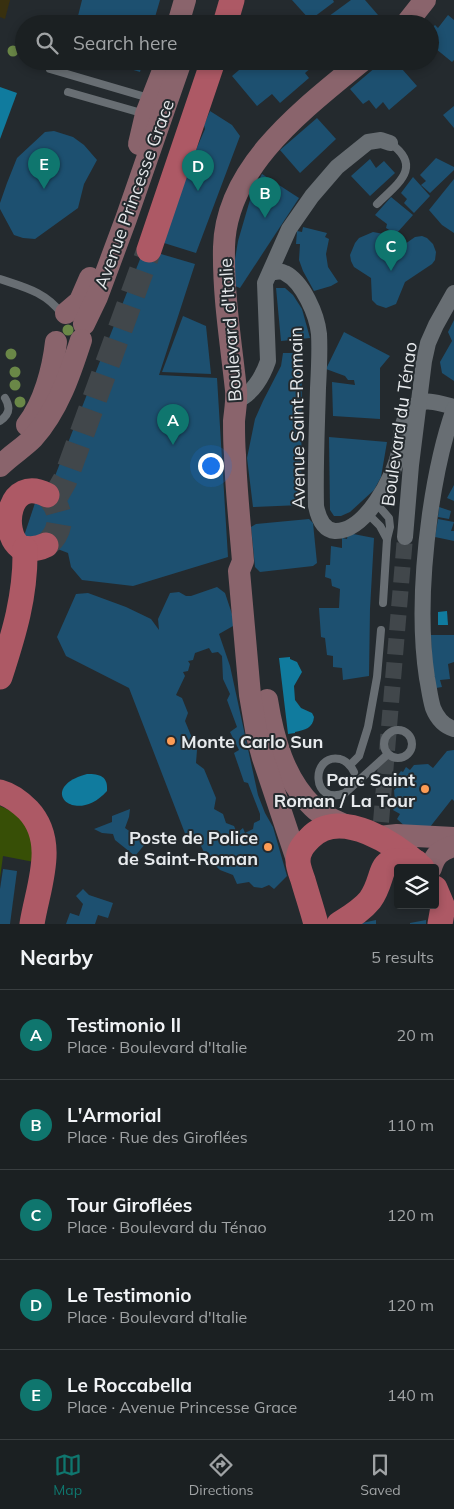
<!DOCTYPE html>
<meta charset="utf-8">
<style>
:root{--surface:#1b2022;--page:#282d2f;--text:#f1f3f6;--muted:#a0a3a5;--line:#393e40;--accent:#0f766e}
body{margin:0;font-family:Mulish,sans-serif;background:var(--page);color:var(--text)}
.controls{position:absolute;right:15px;bottom:15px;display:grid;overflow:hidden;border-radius:5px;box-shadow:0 2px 8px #0003}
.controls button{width:45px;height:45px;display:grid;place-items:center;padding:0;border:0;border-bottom:1px solid var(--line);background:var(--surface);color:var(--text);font:25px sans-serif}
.you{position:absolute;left:210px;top:465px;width:18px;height:18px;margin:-12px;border:4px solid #fff;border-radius:50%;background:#1a73e8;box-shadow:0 0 0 8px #1a73e833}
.badge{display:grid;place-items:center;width:32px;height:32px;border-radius:50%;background:var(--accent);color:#fff;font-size:16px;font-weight:700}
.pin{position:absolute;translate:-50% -41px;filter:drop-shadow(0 1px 2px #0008)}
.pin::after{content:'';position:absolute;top:26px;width:18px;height:15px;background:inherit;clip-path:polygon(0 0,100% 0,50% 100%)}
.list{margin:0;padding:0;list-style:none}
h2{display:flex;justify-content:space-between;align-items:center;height:65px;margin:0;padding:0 20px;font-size:21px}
h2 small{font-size:16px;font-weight:400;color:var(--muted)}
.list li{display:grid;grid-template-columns:32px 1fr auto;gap:15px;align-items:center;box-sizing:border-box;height:90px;padding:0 20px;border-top:1px solid var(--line)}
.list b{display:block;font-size:19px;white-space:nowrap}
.list p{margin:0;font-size:16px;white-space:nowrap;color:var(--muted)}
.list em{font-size:16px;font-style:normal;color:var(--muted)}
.icon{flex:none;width:28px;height:28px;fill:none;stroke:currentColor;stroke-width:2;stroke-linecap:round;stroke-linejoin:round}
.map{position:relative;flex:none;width:454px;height:924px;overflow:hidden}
.search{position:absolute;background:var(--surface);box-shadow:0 2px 8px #0003;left:15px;right:15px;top:15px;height:55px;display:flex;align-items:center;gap:12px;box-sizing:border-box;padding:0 18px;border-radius:28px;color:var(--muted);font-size:19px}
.sheet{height:515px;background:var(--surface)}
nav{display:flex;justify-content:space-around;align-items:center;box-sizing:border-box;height:70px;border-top:1px solid var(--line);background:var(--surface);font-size:14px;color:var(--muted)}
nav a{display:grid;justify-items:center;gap:2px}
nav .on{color:var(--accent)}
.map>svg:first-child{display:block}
.green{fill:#374f06}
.sand{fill:#38300f}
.water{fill:#107b9e}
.building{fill:#1d5070;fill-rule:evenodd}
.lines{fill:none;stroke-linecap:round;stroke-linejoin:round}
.street-tunnel{stroke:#41474b;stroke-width:16;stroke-dasharray:16 8;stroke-linecap:butt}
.primary-tunnel{stroke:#41474b;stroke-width:25;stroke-dasharray:25 12;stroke-linecap:butt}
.lane{stroke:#686e73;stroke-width:8}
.street{stroke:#686e73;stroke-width:16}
.secondary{stroke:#8a646c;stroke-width:22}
.primary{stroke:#ad5965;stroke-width:25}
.tree{fill:#6a8747}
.poi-dot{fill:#fd9c55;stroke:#242a2e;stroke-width:2}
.labels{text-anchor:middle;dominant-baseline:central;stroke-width:4;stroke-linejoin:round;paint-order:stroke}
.street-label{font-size:18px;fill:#e7eaed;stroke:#242a2e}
.poi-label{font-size:18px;font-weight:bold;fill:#e7eaed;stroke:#242a2e;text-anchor:end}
</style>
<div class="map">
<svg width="454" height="924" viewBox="0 0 454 924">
<rect width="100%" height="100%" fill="#242a2e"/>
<!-- green -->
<path class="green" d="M0 806C14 811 27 822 32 837 34 845 33 854 34 862L3 856 0 878Z"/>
<!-- sand -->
<polygon class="sand" points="0,0 10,0 5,19 0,17"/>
<!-- water -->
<g class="water">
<polygon points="0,87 17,93 0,139"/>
<polygon points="447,611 448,625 438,625 438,612"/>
<path d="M290 657V659L297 662 302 672 294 686 295 700 301 708 312 713 314 717C313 728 305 730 295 732V733L288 734 279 658Z"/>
<path d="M87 774C100 774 108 776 107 791 75 827 35 788 87 774Z"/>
</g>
<!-- building -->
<g class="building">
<polygon points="82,0 160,0 153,24 76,24"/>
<polygon points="292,0 333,0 334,2 310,20"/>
<polygon points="351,0 365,0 378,15 367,24 322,24 321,22"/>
<polygon points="448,15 454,20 454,60 452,62 430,44 430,30 435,25 438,28"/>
<polygon points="104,61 143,61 140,72"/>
<polygon points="242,61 319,61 305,73 309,78 280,103 272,94 257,106 232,76 245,65"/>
<polygon points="383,61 395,61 417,86 389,110 383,102 376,109 369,100 363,104 350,89"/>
<polygon points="454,106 454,128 443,115"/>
<polygon points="210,111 232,125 240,136 196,253 164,243 185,175 205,129 204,125"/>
<polygon points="317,118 336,139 300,173 280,150"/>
<polygon points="54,131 73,137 84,145 97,160 84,184 78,208 35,239 23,238 14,235 0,209 0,203 7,183 17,158 45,132"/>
<polygon points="436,158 454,167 454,170 430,193 421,185 426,181 420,175"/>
<polygon points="370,159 376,168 384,161 395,173 370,196 351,176"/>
<polygon points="262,174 299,198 240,288 235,286 233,271 238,241 252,193"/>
<polygon points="413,177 430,196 414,213 404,203 407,199 401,193"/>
<polygon points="454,179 454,233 442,225 429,210"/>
<polygon points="391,197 413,215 396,234 386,228 387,224 375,215"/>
<polygon points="303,227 327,233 325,237 329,239 326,254 328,267 338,282 331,286 314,291 303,271 299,260 300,244 296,244 297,231 302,232"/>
<polygon points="373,232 384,234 393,243 398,245 405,244 415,237 422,236 427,238 433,244 436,252 435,260 432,264 405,282 396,304 386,308 377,305 372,300 371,278 354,267 351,261 350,255 355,243 359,238"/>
<polygon points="144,249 195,264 159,375 217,378 228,557 133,586 82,580 71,567 68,553 24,536 35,503 44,504"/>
<polygon points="276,288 285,288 293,295 302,309 310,338 281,341"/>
<polygon points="183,316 206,326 211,374 162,372"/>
<polygon points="454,320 454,381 442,373 440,362 452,341 448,332"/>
<polygon points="344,332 390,356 380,368 380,419 333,416 332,382 355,385 354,380 348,380 345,376 326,369"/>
<polygon points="283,353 296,353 302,360 301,505 253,507 247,458 255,419 263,401 281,366"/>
<polygon points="329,437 387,442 381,477 374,490 350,512 341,516 334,516 330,510"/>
<polygon points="454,485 454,501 447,498"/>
<polygon points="439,507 451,511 449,519 438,517"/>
<polygon points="309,519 313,523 317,563 313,566 260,572 255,567 251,527 256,524"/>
<polygon points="438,519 454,522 451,531 454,531 454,541 435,537"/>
<polygon points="348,533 374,538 370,609 369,676 343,680 342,668 333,667 333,656 327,655 325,638 321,637 319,608 339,608 340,589 332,586 331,579 325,577 326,565 330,565 331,546 342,548 342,538 347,539"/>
<path d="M217 587 225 593 233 617V626L219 634 230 666 258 795 265 813 273 827 287 876 274 889 269 885 262 888 254 887 249 882 237 884 233 875 220 870 207 858 199 842 186 836 129 688 66 656 57 637 76 594 88 593 126 607 151 619 159 630 158 619 170 593 179 592 186 596H191ZM209 648 212 653 218 652 222 656 223 679 230 694 227 700 237 727 230 732 239 750 234 753 244 782 248 783 260 814V820L254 823 253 829 245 833 243 828 237 833 234 826 226 823 223 814 214 809 216 798 204 769 196 763 197 750 185 721 188 713 182 698 176 695 185 676 183 672 188 671 190 664 188 661 193 660 195 653Z"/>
<polygon points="431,635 454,635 454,662 448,664 450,679 440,680 442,687 436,688 432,669"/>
<polygon points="454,750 454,801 452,799 430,827 408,829 397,819 400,814 393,810 397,805 395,803 394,790 397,787 393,784 398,779 396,778 401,771 403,772 406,767 410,770 414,765 428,764 433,768 447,751"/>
<polygon points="130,809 129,817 125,828 146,843 135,856 115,840 113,834 102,833 94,829 112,822 112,816"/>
<polygon points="3,869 17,871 10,924 0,924 0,889"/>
<polygon points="83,889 89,895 113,903 108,918 98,915 95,924 66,924 70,913 79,916 83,904 76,896"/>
<polygon points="376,920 376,924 362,924 362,923"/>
<polygon points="426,920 426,924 410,924 410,923"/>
</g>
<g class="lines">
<!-- street-tunnel -->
<polyline class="street-tunnel" points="381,822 405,537"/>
<!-- primary-tunnel -->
<g class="primary-tunnel">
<polyline points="53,501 65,480 149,250"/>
<path d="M46 545C63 531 64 510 47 495"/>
</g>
<!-- lane -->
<g class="lane">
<polyline points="50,69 149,98"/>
<polyline points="68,92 145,114"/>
<path d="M377 204C397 184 424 167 390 143"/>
<path d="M0 279C24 287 46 292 62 314"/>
<path d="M0 421C9 415 11 408 5 398"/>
<polyline points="376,503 389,518 390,527 387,539 383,603"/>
<polyline points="367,513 380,526 387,539"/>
<circle cx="398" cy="744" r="14"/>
<polyline points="350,765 359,756 368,727 377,677 381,630"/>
<path d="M354 772C351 766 347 761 340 759 310 753 311 807 345 793L388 754"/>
</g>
<!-- street -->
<g class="street">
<path d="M270 273C275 272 280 270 285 273 303 282 317 315 319 334 320 352 319 370 318 388 317 427 315 466 316 506 318 516 322 530 335 531 365 532 394 477 399 452 402 436 400 418 414 406 425 397 442 404 454 407"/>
<path d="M237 400C252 395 263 376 268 361L265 283 289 229 312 196 337 167 368 142 381 140 390 143"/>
<path d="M454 409C442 443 435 479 430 514 423 565 419 626 427 678 429 688 430 698 433 708 437 718 444 726 454 729"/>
<polyline points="405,537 411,465 424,361 428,343 436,325 454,293"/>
</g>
<!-- secondary -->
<g class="secondary">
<polyline points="178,24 185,0"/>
<polyline points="406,24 425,0"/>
<polyline points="139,144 146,114 164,68"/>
<polyline points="66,313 80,301 90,278"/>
<polyline points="84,324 97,297 126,219 181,61"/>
<path d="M27 425C44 403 53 369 56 342"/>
<path d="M0 466C10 456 23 448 33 438 58 410 70 374 81 340"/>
<path d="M267 700C273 738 284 779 313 807 322 816 335 821 347 826"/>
<polyline points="379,837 397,835 454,838"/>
<path d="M298 863 263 758 257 736 250 695 239 571 243 561C240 525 236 490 235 455 234 444 234 432 234 421 235 410 237 401 236 390 231 343 223 295 224 247 226 166 305 108 362 61"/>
<path d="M431 868C435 854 441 850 454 846"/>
</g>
<!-- primary -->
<g class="primary">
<polyline points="225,24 232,0"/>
<polyline points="149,250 213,61"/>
<path d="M46 545C38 549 29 550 20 547 0 532 8 475 47 495"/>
<path d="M0 677C14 634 26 595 25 549"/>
<path d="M0 792C11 795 20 802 28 810 58 842 38 886 32 924"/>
<polyline points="435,888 443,907 440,924"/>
<path d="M316 924C312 909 307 894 303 880 301 874 298 867 298 861 298 851 303 845 310 838 340 806 397 845 422 868"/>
<path d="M339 924C350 917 362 910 370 900 388 875 373 854 416 862"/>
</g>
</g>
<!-- trees -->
<g class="tree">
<circle cx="13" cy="51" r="5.5"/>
<circle cx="68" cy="330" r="5.5"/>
<circle cx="11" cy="354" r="5.5"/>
<circle cx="15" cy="372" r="5.5"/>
<circle cx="15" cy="385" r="5.5"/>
<circle cx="20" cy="402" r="5.5"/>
</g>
<!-- markers -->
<g class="poi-dot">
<circle cx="171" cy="741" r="5"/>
<circle cx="425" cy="789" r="5"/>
<circle cx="268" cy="847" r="5"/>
</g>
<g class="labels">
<!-- street labels -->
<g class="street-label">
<text transform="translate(134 194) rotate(-70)">Avenue Princesse Grace</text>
<text transform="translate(230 330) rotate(-94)">Boulevard d'Italie</text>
<text transform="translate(297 418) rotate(-91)">Avenue Saint-Romain</text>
<text transform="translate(399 424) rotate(-82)">Boulevard du Ténao</text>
</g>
<!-- poi labels -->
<g class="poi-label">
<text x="181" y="741" text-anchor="start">Monte Carlo Sun</text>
<text x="415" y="779">Parc Saint<tspan x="415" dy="21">Roman / La Tour</tspan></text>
<text x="258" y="837">Poste de Police<tspan x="258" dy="21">de Saint-Roman</tspan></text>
</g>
</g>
</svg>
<div class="controls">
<button><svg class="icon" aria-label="layers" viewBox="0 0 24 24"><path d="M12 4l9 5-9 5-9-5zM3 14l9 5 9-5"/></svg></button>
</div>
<div class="you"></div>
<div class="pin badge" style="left:173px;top:445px">A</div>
<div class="pin badge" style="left:265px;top:218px">B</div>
<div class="pin badge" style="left:391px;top:271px">C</div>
<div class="pin badge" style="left:198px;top:191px">D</div>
<div class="pin badge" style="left:44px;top:189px">E</div>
<div class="search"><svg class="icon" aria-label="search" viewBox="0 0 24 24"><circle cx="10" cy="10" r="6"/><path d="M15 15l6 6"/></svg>Search here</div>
</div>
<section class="sheet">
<h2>Nearby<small>5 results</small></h2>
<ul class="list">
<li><span class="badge">A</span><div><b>Testimonio II</b><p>Place · Boulevard d'Italie</p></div><em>20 m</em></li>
<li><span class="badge">B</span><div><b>L'Armorial</b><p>Place · Rue des Giroflées</p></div><em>110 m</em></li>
<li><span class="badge">C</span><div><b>Tour Giroflées</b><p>Place · Boulevard du Ténao</p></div><em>120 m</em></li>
<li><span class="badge">D</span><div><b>Le Testimonio</b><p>Place · Boulevard d'Italie</p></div><em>120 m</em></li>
<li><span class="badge">E</span><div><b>Le Roccabella</b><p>Place · Avenue Princesse Grace</p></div><em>140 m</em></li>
</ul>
</section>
<nav>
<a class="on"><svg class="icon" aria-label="map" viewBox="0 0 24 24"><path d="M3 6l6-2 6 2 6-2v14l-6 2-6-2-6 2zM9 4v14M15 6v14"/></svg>Map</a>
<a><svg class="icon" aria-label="directions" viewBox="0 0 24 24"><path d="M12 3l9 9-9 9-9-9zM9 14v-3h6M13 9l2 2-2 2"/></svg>Directions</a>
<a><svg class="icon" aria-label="saved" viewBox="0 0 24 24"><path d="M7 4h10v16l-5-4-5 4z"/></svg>Saved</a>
</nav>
